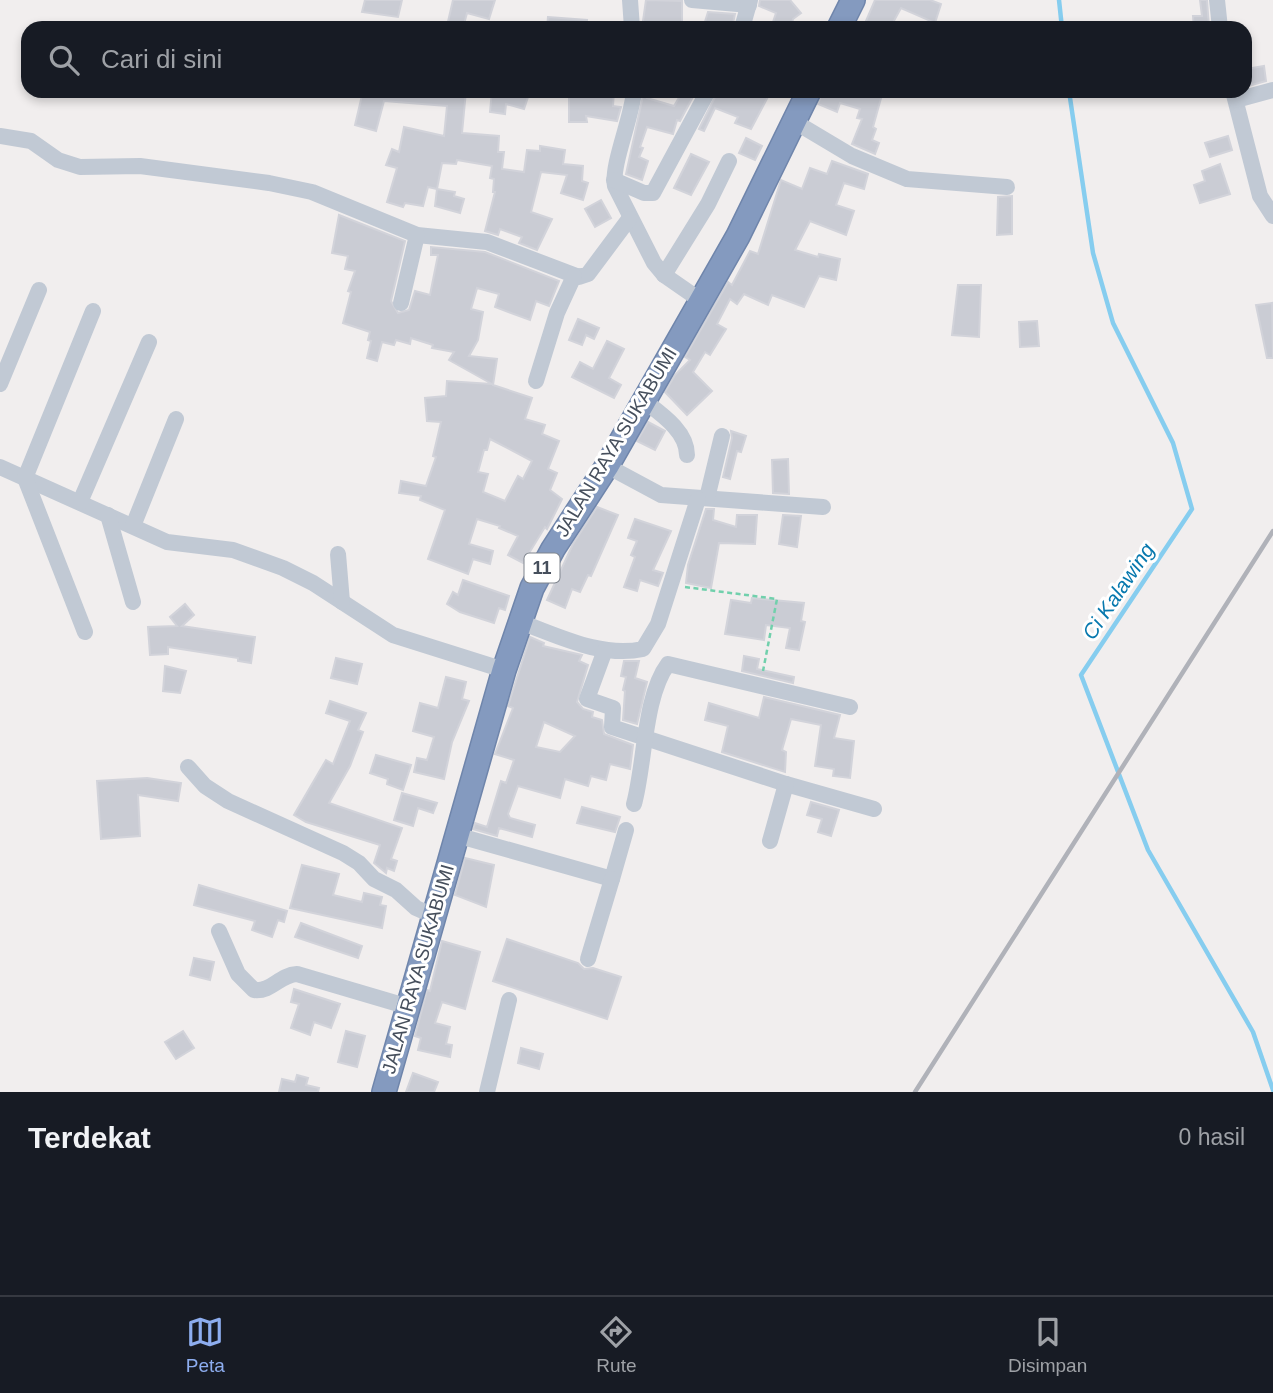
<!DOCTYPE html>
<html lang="id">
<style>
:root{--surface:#171b24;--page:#20242c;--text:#f1f3f6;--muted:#9ea1a6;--line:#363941;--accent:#8dadef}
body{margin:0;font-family:Helvetica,sans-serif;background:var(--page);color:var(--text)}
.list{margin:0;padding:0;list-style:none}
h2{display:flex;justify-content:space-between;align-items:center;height:91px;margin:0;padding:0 28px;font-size:30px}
h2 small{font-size:23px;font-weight:400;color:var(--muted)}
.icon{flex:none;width:38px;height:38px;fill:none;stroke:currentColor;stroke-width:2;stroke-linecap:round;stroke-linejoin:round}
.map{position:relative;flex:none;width:1273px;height:1092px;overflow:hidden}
.search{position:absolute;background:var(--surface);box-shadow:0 4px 10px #0003;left:21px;right:21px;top:21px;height:77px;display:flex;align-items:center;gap:18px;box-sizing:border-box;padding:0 24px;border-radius:21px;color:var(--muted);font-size:26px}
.sheet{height:203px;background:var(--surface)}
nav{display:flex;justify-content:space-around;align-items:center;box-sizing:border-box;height:98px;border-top:2px solid var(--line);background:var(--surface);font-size:19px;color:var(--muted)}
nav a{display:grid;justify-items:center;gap:4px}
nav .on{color:var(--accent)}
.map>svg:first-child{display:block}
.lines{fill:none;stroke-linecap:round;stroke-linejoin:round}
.stream{stroke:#86cdef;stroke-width:4.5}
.building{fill:#caccd4;stroke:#d2d3da;stroke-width:2;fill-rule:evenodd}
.highway-casing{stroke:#6f85ab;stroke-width:26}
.path{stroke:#71d0ac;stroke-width:2.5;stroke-dasharray:5 3.5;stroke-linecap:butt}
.minor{stroke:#c1c9d4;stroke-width:16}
.highway{stroke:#849abf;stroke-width:23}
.rail{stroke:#b0b2b9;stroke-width:4.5}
.labels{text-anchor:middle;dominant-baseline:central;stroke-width:6;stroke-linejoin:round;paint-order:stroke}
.shield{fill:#fff;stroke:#7e848d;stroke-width:2}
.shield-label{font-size:18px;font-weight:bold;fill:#464f5c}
.street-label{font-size:19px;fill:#464f5c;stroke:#fff}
.water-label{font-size:21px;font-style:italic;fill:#0778ae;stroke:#fff}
</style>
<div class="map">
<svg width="1273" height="1092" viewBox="0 0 1273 1092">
<rect width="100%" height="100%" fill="#f1eeee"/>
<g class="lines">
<!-- stream -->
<g class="stream">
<polyline points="1059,0 1062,28"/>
<polyline points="1069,91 1093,253 1113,323 1173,443 1192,509 1081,675 1148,850 1253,1032 1273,1090"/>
</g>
</g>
<!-- building -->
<g class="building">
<polygon points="365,0 402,0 398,17 362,12"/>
<polygon points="453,0 495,0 489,19 467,13 463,28 447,26"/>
<polygon points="646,0 682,1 682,22 672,22 671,28 642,28"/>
<polygon points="760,0 790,0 801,13 793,19 791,28 771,28 776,13 759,6"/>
<polygon points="875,0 930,0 941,4 935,23 901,8 890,28 863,28"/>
<polygon points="1200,0 1207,0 1209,28 1194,28 1193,16 1202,16"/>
<polygon points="708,12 735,14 732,28 703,28"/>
<polygon points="548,17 587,20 586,28 547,28"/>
<polygon points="1264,66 1266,81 1245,87 1246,69"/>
<polygon points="363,91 466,91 462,133 499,136 498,152 504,152 502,169 524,172 527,150 540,151 540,146 565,150 563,164 583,166 582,181 588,183 583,200 561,193 567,175 541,172 531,212 552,219 537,250 519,243 522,237 500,229 498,235 485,231 495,192 493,192 494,179 490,178 492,166 457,160 456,164 442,163 437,189 428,187 423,206 405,203 403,207 387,202 397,168 386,165 392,149 399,152 404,127 444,136 447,106 384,101 376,131 355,125"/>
<polygon points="492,91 530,91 524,109 506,104 505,114 490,112"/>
<polygon points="569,91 614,91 613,106 621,107 617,121 586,116 587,122 569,122"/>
<polygon points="644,91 649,91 647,98 674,106 683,91 696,91 680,121 677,120 673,134 647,127 640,147 643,148 639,157 648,161 642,180 626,174"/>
<polygon points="718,91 771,91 751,129 735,123 738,117 715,108 704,131 699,129"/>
<polygon points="823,91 883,91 873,127 876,129 872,140 879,143 875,154 852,144 862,119 857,118 860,109 840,103 837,112 818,104"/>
<polygon points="1228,136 1232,150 1210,157 1205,143"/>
<polygon points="746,138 762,146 755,160 739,153"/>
<polygon points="691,154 709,162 691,195 674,188"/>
<polygon points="832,161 868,174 864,189 844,183 836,205 854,211 846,235 810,221 795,250 818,257 819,254 840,259 836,280 819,276 804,307 772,295 768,305 744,294 737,304 730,299 717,324 726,329 710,355 705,352 693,372 712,391 687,415 665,392 675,375 690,360 685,357 728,282 732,285 750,251 758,254 781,180 802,189 810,168 827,174"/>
<polygon points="1220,164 1230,194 1200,203 1194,185 1205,181 1202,171"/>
<polygon points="437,189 455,192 454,196 464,199 460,213 435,206"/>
<polygon points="1012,196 1012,234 997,235 998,197"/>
<polygon points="601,200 611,218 595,227 585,209"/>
<path d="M339 215 405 241 391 301 398 313 409 310 415 291 430 295 438 255H431V247L485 252 559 281 549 306 536 301 530 320 495 307 499 294 477 288 471 309 483 312 478 340 469 356 497 359 493 385 532 398 525 419 545 425 542 434 559 441 548 469 557 473 550 490 562 499 547 529 545 527 523 563 508 555 518 536 499 528 500 526 477 519 469 544 493 551 490 564 473 559 468 574 428 559 445 510 420 500 421 496 399 493 401 481 426 486 436 457 433 456 441 422 427 421 425 398 446 396 447 381 492 384 449 360 454 352 432 348 433 345 411 338 410 344 396 340 394 345 382 342 377 361 367 358 371 341 368 340 370 332 343 323 351 292 348 291 355 271 345 269 348 256 332 253ZM490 439 532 461 523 479 518 476 505 501 483 492 488 474 478 472 484 450H487Z"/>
<polygon points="958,285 981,285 979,337 952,335"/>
<polygon points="1272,303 1273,358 1267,358 1256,305"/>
<polygon points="578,319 599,328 594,339 586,335 582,345 569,340"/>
<polygon points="1037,321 1039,346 1020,347 1019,322"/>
<polygon points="607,341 624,349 609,378 621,385 614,398 572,377 580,362 593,369"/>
<polygon points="648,422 665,431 655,450 637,441"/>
<polygon points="731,431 746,436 741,452 737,451 730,479 723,477 732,438"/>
<polygon points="788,459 789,494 773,493 772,460"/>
<polygon points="597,507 618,515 591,576 588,575 580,592 572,589 565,608 547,600 573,544"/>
<polygon points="706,509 714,509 713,520 736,527 737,515 757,515 755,544 719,543 711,588 686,583 688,565"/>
<polygon points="783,515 801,516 797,547 779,544"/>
<polygon points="635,519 671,531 653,570 663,573 658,586 640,580 637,591 624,587 635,557 631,555 637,541 628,538"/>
<polygon points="463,580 509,596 505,610 499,608 494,623 460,612 447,604 453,592 458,595"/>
<polygon points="752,598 804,603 801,621 805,622 799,650 786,648 790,628 766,625 764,640 725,634 731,600 751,603"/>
<polygon points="185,604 194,615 182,626 255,637 251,663 238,661 238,658 168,647 168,654 150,655 148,627 177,626 170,617"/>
<path d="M530 637 544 643 543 646 582 655 579 661 588 665 577 702 583 709 593 712 592 717 602 720 604 734 633 745 630 769 610 764 606 780 591 776 588 786 565 779 560 798 518 786 508 814 510 818 535 825 532 837 499 828 497 836 473 829 475 823 487 827 501 781 506 783 514 760 495 754 513 708 508 706ZM544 722 575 736 560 752 536 747Z"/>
<polygon points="744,656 759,659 757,669 794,677 793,683 742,671"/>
<polygon points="336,658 362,664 357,684 331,678"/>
<polygon points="624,661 639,661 635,678 647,682 637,724 623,720 625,691 623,690 626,677 621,676"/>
<polygon points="165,666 186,671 180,693 163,691"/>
<polygon points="446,677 466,682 462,699 469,701 452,742 444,779 414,772 417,758 427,760 434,737 413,731 420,703 438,708"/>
<polygon points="764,697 840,715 834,738 854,741 850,778 833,776 834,769 815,766 821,725 791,719 782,750 786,752 785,772 722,752 728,726 705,720 709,703 759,718"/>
<polygon points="330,701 366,713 358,730 363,732 350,766 329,803 402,828 391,859 397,861 394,871 387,868 386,873 374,863 380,845 306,822 294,815 326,760 333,764 350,721 326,713"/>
<polygon points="376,755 411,765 403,790 387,784 388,779 370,773"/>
<polygon points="147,778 181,783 178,801 138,795 140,836 101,839 97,781"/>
<polygon points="402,793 437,803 433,813 418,808 413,826 394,820"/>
<polygon points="811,802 839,810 831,836 818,832 822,819 807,815"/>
<polygon points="582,807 620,817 615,832 577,823"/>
<polygon points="465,858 494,865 486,907 455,895"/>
<polygon points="302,865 339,874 333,895 362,902 364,893 382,897 380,905 386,906 382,928 290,908"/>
<polygon points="199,885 287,911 284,922 278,920 272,937 252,930 255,921 194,905"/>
<polygon points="301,923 362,946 358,958 295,937"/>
<polygon points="507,939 578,963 584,969 593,968 621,977 607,1019 493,981"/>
<polygon points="442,941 480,952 465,1009 442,1002 435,1023 450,1027 446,1044 452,1045 450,1057 418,1050 421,1038 415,1036 427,990 430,991"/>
<polygon points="194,958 214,962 210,980 190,975"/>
<polygon points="294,989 340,1004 331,1028 314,1022 310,1035 291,1028 299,1004 291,1002"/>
<polygon points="183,1031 194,1048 176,1059 165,1042"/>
<polygon points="346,1031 365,1036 357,1067 338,1062"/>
<polygon points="521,1048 543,1054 539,1069 518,1063"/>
<polygon points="413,1073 438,1082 434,1092 406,1092"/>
<polygon points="297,1075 308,1078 306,1085 319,1088 318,1092 279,1092 282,1079 295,1082"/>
</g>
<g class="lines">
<!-- highway casing -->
<g class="highway-casing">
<g id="highway">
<polyline points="839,28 853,0"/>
<polyline points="384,1092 504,670 532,588 553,549 607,466 738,236 809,91"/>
</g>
</g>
<!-- path -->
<polyline class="path" points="685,587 777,599 763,671"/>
<!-- minor -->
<g class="minor">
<polyline points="630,0 632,28"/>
<polyline points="692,0 749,5"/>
<polyline points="1217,0 1220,28"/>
<polyline points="742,28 750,0"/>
<path d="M634 91C632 118 611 165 615 186L654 263 664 275 700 300"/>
<polyline points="1233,91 1260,196 1273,216"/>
<polyline points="1236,100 1273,90"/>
<polyline points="795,122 852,156 907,179 1007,187"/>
<polyline points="0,136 31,141 58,160 80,167 140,166 269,183 312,192 417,235 487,242 579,277 588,274 629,219"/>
<polyline points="614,180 644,193 653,193 708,91"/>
<polyline points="664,275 708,204 729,161"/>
<polyline points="401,303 417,235"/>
<polyline points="536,381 557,313 574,276"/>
<polyline points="0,384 39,290"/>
<path d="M643 400C661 414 687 431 687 455"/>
<polyline points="607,466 661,495 823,507"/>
<polyline points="0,467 167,542 233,550 283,568 313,583 393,635 504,670"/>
<polyline points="707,498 722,436"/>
<polyline points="80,502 149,342"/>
<polyline points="108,515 133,602"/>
<polyline points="133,526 176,419"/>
<polyline points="338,554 342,602"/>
<path d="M520 622C559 636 601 658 643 649L658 624 698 499"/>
<polyline points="85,632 25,478 93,311"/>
<polyline points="605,650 587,699 613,708 612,727 786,784 874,809"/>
<polyline points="188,767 205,786 228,801 343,853 359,863 374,879 396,890 416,908 434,916"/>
<path d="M634 804C645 764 644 696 668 664L850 707"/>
<polyline points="456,835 612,879 626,830"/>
<polyline points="770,841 786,784"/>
<path d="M219 931 238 974 254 990C272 992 279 975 297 974L409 1007"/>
<polyline points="588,959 612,879"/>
<polyline points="487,1092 509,1000"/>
</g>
<!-- highway -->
<use href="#highway" class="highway"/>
<!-- rail -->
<polyline class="rail" points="915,1092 1273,531"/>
</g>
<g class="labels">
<!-- shield labels -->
<rect class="shield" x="524.5" y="553.5" width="35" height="29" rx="5"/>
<g class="shield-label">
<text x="542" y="568">11</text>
</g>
<!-- street labels -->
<g class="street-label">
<text transform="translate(616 442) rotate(-59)">JALAN RAYA SUKABUMI</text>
<text transform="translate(418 969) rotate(-74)">JALAN RAYA SUKABUMI</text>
</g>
<!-- water labels -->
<g class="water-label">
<text transform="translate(1118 591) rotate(-56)">Ci Kalawing</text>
</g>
</g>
</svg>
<div class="search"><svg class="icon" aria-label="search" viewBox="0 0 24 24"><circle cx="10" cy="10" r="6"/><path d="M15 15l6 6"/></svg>Cari di sini</div>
</div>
<section class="sheet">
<h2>Terdekat<small>0 hasil</small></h2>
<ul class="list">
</ul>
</section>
<nav>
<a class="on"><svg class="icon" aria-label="map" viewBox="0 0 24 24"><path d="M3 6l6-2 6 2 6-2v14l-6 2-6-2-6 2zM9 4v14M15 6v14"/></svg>Peta</a>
<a><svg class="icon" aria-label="directions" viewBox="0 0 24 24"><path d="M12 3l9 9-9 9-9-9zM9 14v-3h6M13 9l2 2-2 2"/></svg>Rute</a>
<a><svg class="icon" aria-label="saved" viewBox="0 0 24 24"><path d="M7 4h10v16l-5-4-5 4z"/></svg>Disimpan</a>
</nav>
